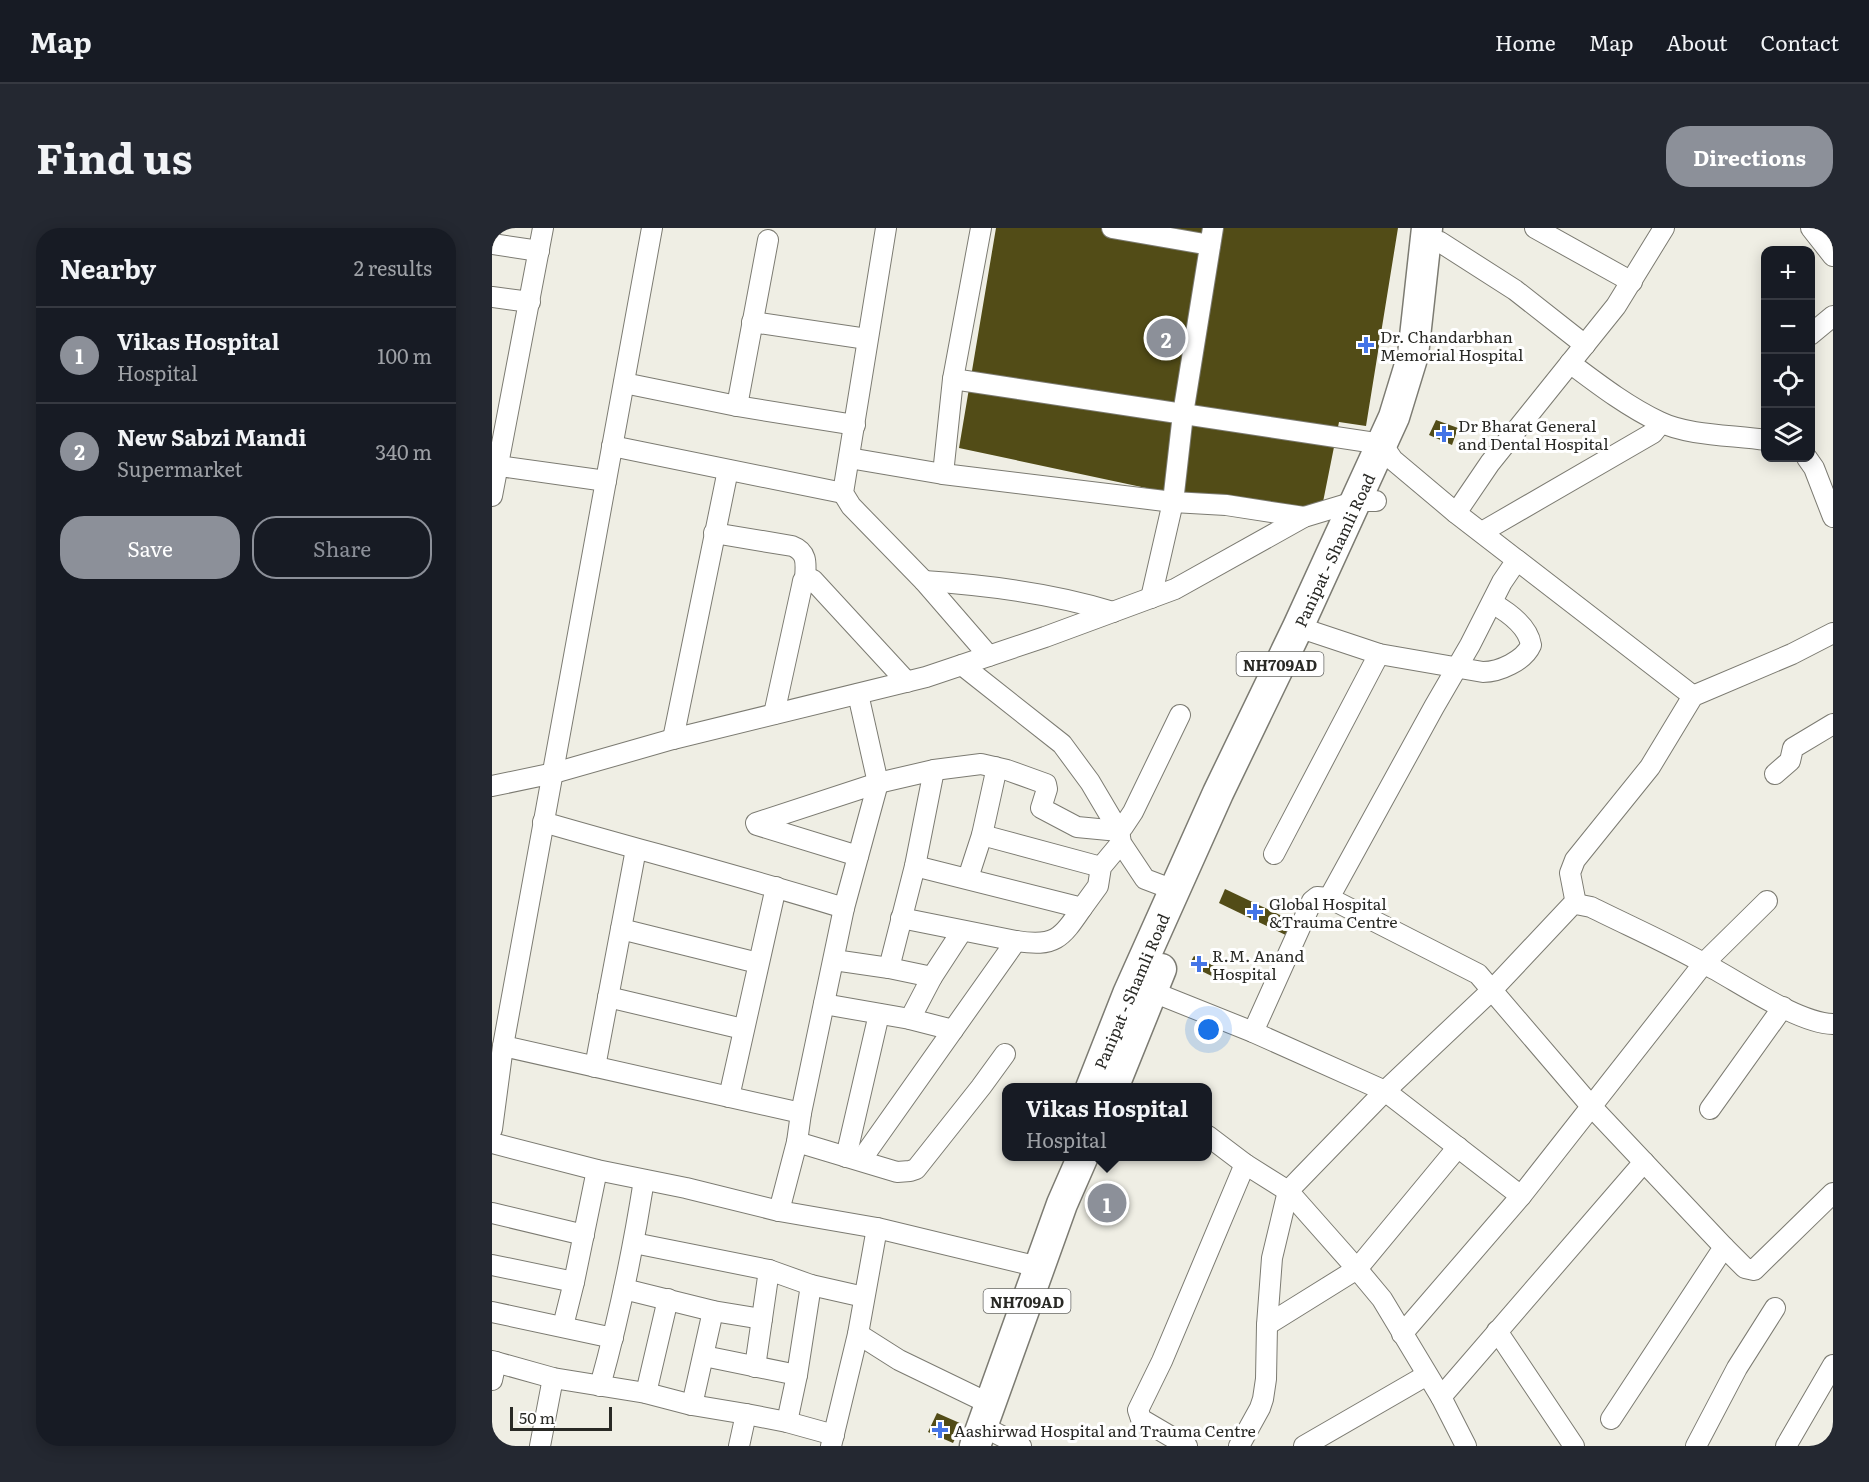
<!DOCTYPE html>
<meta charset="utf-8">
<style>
:root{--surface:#171b24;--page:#242831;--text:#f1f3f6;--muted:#9ea1a6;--line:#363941;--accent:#8c9099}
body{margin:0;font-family:Literata,serif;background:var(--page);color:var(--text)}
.controls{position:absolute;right:18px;top:18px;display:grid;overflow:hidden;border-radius:12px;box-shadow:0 3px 15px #0003}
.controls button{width:54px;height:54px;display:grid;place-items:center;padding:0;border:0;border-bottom:2px solid var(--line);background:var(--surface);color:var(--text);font:30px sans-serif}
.scale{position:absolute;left:18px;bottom:15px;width:102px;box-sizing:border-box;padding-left:6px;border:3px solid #292925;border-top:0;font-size:16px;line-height:21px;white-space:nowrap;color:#292925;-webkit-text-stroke:4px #fff;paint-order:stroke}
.you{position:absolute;left:717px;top:802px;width:21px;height:21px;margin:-15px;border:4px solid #fff;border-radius:50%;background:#1a73e8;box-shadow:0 0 0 9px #1a73e833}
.badge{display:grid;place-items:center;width:39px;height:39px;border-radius:50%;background:var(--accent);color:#fff;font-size:20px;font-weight:700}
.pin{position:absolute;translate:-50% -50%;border:3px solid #fff;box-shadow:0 2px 6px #0006}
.popup{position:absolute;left:510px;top:855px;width:210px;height:78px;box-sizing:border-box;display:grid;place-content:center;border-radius:12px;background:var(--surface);filter:drop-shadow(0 2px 4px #0005);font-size:20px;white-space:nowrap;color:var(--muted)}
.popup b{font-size:22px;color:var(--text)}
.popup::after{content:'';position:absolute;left:50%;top:100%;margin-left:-12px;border:12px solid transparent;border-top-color:var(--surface)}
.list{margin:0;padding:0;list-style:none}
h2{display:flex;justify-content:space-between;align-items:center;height:78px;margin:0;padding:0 24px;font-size:26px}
h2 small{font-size:20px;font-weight:400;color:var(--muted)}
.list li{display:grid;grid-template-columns:39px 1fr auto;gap:18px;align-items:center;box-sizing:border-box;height:96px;padding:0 24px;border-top:2px solid var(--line)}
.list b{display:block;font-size:22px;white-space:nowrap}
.list p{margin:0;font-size:20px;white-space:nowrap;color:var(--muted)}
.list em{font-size:20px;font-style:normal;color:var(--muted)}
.actions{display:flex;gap:12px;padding:18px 24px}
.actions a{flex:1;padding:14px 0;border:2px solid var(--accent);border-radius:24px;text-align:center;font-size:21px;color:var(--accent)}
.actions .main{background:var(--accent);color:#fff}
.icon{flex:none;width:33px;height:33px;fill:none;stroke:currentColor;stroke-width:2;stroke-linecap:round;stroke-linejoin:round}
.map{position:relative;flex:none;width:1341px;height:1218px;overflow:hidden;border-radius:24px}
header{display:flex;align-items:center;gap:36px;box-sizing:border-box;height:84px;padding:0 30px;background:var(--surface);border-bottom:2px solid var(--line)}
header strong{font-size:28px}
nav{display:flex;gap:33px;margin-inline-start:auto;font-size:21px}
.intro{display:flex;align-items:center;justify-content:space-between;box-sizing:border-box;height:144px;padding:0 36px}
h1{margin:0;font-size:42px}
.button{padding:15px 27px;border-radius:24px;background:var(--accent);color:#fff;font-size:21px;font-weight:700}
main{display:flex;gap:36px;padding:0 36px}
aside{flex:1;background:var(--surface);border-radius:24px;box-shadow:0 3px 15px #0003}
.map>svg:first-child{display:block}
.building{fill:#524c17}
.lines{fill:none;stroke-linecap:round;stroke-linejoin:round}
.minor-casing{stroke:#7c7b72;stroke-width:22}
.highway-casing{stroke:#7c7b72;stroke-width:33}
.minor{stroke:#fff;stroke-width:20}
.highway{stroke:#fff;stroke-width:30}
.poi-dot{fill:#4575e7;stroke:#fff;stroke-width:2}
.labels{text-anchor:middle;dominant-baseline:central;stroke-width:6;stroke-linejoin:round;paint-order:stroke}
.shield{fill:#fff;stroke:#696966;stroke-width:1.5}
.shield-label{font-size:15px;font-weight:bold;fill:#292925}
.poi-label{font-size:16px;fill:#292925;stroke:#fff;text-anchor:start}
.street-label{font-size:16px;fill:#292925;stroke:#fff}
</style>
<header>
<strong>Map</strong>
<nav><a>Home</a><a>Map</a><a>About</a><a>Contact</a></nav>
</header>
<div class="intro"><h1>Find us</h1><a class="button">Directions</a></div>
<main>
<aside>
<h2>Nearby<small>2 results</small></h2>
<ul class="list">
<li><span class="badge">1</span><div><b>Vikas Hospital</b><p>Hospital</p></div><em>100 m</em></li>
<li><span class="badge">2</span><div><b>New Sabzi Mandi</b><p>Supermarket</p></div><em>340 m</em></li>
</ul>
<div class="actions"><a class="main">Save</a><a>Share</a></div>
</aside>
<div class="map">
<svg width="1341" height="1218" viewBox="0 0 1341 1218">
<rect width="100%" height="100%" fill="#efeee4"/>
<!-- building -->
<g class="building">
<polygon points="504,0 906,0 874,198 847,194 829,284 734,277 467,220"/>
<polygon points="944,192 966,200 960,217 937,207"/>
<polygon points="733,661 809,697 802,711 727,675"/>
<polygon points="702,728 736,745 732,754 697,737"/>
<polygon points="610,958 631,968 621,990 599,980"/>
<polygon points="445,1185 470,1196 461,1215 436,1204"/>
</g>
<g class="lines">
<!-- minor casing -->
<g class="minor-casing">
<g id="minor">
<polyline points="394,0 351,265 359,278 432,353 497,428"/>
<polyline points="620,0 718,17"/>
<polyline points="1043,0 1140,54"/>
<polyline points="1319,0 1341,28"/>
<polyline points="934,12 948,14 1023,62 1093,117"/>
<polyline points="0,16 47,23"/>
<polyline points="0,69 38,74"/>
<polyline points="260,94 375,111"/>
<polyline points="1318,107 1341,88"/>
<path d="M1078 135C1106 156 1136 179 1168 194 1197 208 1242 207 1274 212"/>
<polyline points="461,151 890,216 901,232 964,285 1201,468"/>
<polyline points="132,155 245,178 363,197"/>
<polyline points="245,178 276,12"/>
<polyline points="120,218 351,265"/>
<polyline points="357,230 451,246 681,274 734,277 812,289"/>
<polyline points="1315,230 1322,240 1341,289"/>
<polyline points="0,237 114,253"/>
<polyline points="451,246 461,151 489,0"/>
<polyline points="0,268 51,0"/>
<polyline points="964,285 998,235 1124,78 1172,0"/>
<polyline points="990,304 1161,205 1169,195"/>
<path d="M222 305 300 318C316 324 314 336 313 351"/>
<path d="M432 353C495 357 560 365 621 384"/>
<polyline points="659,370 681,274 691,186 721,0"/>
<path d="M806 399 887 426 991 444C1007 444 1032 433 1039 417 1036 398 1016 384 1000 375"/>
<polyline points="470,437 570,516 598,554 627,603 629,615 653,651 682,662"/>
<polyline points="282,486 310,358 311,353 316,350 321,352 415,454"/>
<polyline points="181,511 236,242"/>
<polyline points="1283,546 1298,533 1301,520 1341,496"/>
<polyline points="0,558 62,545 181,511 434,449 553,409 683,361 812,289 865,273 884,273"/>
<path d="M51 594C151 623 252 649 352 680"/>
<polyline points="490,607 609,639"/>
<polyline points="782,626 887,426"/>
<polyline points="366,628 265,597 264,595 386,555 442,542 489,536 515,542 554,556 555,561 549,580 585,599 627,603 631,599 641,584 688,487"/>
<polyline points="423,638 590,680 606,658 609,639 629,615"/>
<polyline points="476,650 490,607 503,548 503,539"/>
<polyline points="837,670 942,479 978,417 1010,354 1025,332"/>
<polyline points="1084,676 1078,645 1083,632 1158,539 1201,468 1300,426 1341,405"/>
<polyline points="129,701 266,735"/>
<path d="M524 713C563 719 569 711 590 680"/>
<polyline points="342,732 397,740 440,749"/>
<polyline points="397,740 423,638 442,542"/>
<polyline points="651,760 761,804 893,863 1029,968"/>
<polyline points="116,769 251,801"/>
<polyline points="332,776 418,791 461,802"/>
<polyline points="418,791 440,749 470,703"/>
<polyline points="761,804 820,673 825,669 837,670 986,746 1099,878 1232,1019 1119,1191"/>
<polyline points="11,818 309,885"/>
<polyline points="103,839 144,621"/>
<polyline points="237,869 284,659"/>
<polyline points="1218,881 1291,779"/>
<polyline points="0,901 11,818 160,0"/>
<polyline points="716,908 753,936 796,963 865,1041 890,1071 949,1169 974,1218"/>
<polyline points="305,914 405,944 418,943 424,941 489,859 513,826"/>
<polyline points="0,915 105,942 194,960 287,983 385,1000 547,1039"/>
<polyline points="354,929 387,786"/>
<polyline points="369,932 524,713 409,690"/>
<polyline points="287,983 305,914 309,885 352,680 386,555 366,466"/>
<polyline points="0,985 92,1007"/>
<polyline points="142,1015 277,1042 319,1057 372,1069"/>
<polyline points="1232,1019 1253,1040 1262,1042 1341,965"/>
<polyline points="0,1037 82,1054"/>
<polyline points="132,1061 221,1083 270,1091"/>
<polyline points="0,1084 121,1110"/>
<polyline points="775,1097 865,1041 966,919"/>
<polyline points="71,1098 82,1054 105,942"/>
<polyline points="1005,1103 1082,1218"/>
<polyline points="366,1106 407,1132 498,1176"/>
<polyline points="910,1106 1029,968 1212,735 1275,673"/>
<polyline points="212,1128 305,1147"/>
<polyline points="0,1133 61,1150 154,1165 200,1177 254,1186 295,1194 342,1207"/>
<polyline points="263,1139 277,1042"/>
<polyline points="0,1152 4,1134"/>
<path d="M108 1158C127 1090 141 1022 152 952"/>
<polyline points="154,1165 176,1071"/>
<polyline points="949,1169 1152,934"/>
<polyline points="200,1177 221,1083"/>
<polyline points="295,1194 305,1147 319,1057"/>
<polyline points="490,1198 529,1218"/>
<polyline points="48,1218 61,1150"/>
<polyline points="247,1218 254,1186"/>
<polyline points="339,1218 366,1106 385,1000"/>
<polyline points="695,1218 649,1191 646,1182 670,1133 753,936"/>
<path d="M747 1218 768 1180 771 1171 774 1151 775 1097 780 1030 796 963 893 863 1000 762 1079 678 1084 676 1099 679C1137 698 1176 715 1213 736 1246 753 1305 795 1341 796"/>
<polyline points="812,1218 935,1147"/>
<polyline points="1204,1218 1245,1140 1283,1080"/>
<polyline points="1294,1218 1341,1137"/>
</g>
</g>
<!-- highway casing -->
<g class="highway-casing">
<g id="highway">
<polyline points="599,860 636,766 726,565 806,399 902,189 921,127 935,0"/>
<polyline points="621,860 669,741"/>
<polyline points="483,1218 570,976 591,928"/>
</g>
</g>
<!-- minor -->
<use href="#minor" class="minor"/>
<!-- highway -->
<use href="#highway" class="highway"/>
</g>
<!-- markers -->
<g class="poi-dot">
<path d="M871 108h6v6h6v6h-6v6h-6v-6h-6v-6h6z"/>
<path d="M949 197h6v6h6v6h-6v6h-6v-6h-6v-6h6z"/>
<path d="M760 675h6v6h6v6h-6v6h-6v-6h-6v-6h6z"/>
<path d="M704 727h6v6h6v6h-6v6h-6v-6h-6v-6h6z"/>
<path d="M445 1193h6v6h6v6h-6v6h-6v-6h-6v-6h6z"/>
</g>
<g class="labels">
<!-- shield labels -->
<g class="shield">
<rect x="744.5" y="424" width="87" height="24" rx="4.5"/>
<rect x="491.5" y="1061" width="87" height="24" rx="4.5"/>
</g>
<g class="shield-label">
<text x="788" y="436">NH709AD</text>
<text x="535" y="1073">NH709AD</text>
</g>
<!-- poi labels -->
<g class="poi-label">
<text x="888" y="108">Dr. Chandarbhan<tspan x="888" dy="18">Memorial Hospital</tspan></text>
<text x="966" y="197">Dr Bharat General<tspan x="966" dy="18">and Dental Hospital</tspan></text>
<text x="777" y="675">Global Hospital<tspan x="777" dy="18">&amp;Trauma Centre</tspan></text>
<text x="720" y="727">R.M. Anand<tspan x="720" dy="18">Hospital</tspan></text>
<text x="462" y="1202">Aashirwad Hospital and Trauma Centre</text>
</g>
<!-- street labels -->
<g class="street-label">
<text transform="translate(842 322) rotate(-65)">Panipat - Shamli Road</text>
<text transform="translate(639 763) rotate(-67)">Panipat - Shamli Road</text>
</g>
</g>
</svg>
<div class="controls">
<button>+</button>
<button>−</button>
<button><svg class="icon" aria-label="locate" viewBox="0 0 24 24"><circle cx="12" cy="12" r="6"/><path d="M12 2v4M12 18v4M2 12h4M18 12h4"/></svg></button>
<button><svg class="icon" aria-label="layers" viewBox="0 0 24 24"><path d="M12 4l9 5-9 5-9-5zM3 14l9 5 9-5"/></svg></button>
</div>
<div class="scale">50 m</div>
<div class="you"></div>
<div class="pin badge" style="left:615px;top:975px">1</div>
<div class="popup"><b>Vikas Hospital</b>Hospital</div>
<div class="pin badge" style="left:674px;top:110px">2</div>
</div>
</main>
